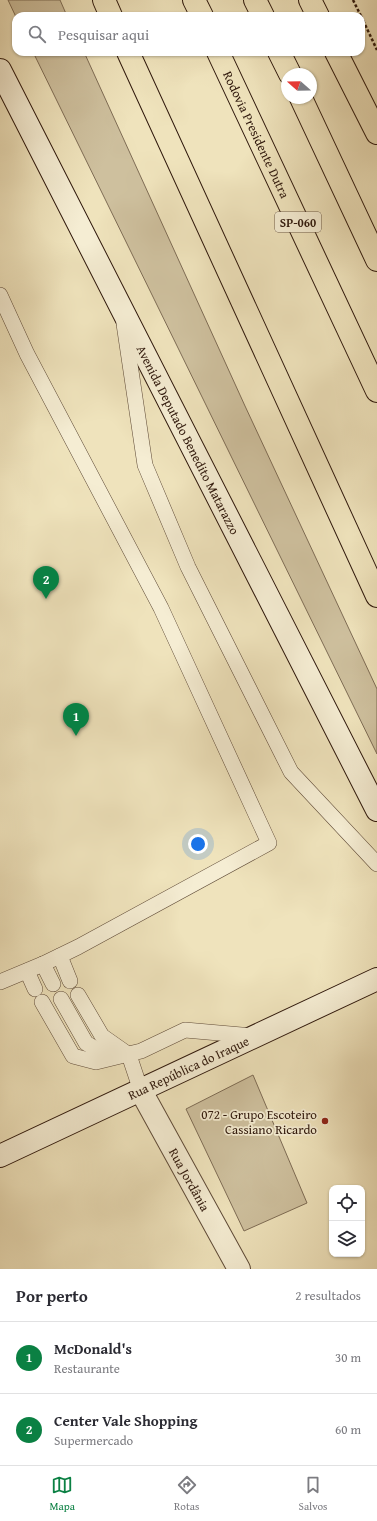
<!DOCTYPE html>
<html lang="pt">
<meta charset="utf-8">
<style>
:root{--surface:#fff;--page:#f7f7f7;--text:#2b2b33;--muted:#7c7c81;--line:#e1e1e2;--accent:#0b8043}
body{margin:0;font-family:"Gentium Book Plus",serif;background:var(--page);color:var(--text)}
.controls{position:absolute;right:12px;bottom:12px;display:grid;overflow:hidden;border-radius:8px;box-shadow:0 1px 3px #0004}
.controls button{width:36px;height:36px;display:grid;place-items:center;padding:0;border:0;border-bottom:1px solid var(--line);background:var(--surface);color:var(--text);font:20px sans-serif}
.compass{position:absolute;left:281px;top:68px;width:36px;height:36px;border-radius:50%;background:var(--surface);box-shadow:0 1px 3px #0004;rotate:290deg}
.you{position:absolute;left:198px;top:844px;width:14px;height:14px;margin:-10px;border:3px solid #fff;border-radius:50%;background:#1a73e8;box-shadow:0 0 0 6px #1a73e833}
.badge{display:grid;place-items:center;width:26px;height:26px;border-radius:50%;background:var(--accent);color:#fff;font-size:13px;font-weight:700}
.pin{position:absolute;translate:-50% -33px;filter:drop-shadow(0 1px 2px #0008)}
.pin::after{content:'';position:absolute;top:21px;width:14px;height:12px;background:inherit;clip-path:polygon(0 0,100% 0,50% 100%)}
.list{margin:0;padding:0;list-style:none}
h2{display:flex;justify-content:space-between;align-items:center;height:52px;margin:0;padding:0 16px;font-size:17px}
h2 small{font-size:13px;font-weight:400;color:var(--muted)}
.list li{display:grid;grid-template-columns:26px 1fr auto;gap:12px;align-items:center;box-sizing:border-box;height:72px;padding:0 16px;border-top:1px solid var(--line)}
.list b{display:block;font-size:15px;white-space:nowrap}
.list p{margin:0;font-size:13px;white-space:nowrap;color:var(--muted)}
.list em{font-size:13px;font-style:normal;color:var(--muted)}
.icon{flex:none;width:22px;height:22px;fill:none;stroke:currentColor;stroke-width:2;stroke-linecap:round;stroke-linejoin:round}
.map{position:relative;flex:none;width:377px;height:1269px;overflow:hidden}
.search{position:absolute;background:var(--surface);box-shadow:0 1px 3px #0004;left:12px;right:12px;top:12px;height:44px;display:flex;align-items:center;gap:10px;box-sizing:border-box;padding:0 14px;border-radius:12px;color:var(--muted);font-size:15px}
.sheet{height:196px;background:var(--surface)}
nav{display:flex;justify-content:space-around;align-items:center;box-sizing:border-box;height:56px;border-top:1px solid var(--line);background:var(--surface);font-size:11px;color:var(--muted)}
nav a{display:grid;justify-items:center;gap:2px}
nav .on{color:var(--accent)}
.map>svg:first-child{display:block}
.green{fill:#cec09e;stroke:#7e6c55}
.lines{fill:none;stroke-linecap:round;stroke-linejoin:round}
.lane-casing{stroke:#5f4b38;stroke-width:16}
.street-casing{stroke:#5f4b38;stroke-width:24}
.secondary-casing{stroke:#2f180c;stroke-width:24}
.primary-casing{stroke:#2f180c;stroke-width:24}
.highway-casing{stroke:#2f180c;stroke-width:24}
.path{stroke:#2f180c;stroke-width:2.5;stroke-dasharray:3 2;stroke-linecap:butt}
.lane{stroke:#f5edd3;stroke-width:15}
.street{stroke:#f5edd3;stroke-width:22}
.secondary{stroke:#f5edd3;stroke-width:22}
.primary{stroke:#efe3bc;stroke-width:22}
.highway{stroke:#efe3bc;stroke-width:22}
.poi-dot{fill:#8f2418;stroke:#f5edd3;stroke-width:1.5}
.labels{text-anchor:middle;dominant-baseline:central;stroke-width:3.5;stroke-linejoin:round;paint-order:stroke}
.shield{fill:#f5edd3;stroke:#6a5848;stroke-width:1}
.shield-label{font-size:12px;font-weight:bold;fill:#2f180c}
.street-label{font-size:13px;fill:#2f180c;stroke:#f5edd3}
.poi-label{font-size:13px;fill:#2f180c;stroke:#f5edd3;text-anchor:end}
</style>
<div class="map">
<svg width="377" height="1269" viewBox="0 0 377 1269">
<rect width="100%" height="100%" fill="#efe3bc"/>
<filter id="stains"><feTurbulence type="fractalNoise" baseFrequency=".005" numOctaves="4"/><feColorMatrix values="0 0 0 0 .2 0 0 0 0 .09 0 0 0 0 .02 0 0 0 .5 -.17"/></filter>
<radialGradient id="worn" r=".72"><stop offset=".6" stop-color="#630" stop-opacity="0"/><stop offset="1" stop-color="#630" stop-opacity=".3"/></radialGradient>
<!-- green -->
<g class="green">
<polygon points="8,0 60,0 67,16 16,16 16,17"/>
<polygon points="33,52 84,52 245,406 377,689 377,754"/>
<polygon points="253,1075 307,1203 244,1231 186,1109"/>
</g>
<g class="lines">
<!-- lane casing -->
<g class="lane-casing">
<g id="lane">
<polyline points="0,295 27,354 161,608 269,843 78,947 43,964 0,982"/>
<polyline points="124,324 145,465 188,567 291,772 377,864"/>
<polyline points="60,956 70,981"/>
<polyline points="43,964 53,984"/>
<polyline points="27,971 35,989"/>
<polyline points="78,995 102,1036 129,1055 141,1091"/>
<polyline points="61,999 86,1043 99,1051 120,1054"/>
<polyline points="42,1002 73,1056 96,1062 141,1051 185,1030 253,1036"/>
</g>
</g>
<!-- street casing -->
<g class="street-casing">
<g id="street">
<path id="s1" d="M141 1091 239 1269"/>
</g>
</g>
<!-- secondary casing -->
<g class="secondary-casing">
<g id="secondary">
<path id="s2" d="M0 70 377 810"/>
<path id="s3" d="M0 1156 377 979"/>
</g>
</g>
<!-- primary casing -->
<g class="primary-casing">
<g id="primary">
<polyline points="104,0 111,16"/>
<polyline points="310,0 318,16"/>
<polyline points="128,52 377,596"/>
<polyline points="336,52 377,133"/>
</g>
</g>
<!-- highway casing -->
<g class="highway-casing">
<g id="highway">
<polyline points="194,0 202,16"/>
<polyline points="255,0 263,16"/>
<path id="s4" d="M218 52 377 391"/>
<polyline points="279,52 290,74"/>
<polyline points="301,98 377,260"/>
</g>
</g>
<!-- path -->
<g class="path">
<polyline points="353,0 361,16"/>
<polyline points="361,16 377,50"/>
</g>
<!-- lane -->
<use href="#lane" class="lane"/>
<!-- street -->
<use href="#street" class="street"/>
<!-- secondary -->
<use href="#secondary" class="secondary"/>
<!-- primary -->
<use href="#primary" class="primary"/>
<!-- highway -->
<use href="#highway" class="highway"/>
</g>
<!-- markers -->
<circle class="poi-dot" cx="325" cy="1121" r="4"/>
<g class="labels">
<!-- shield labels -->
<rect class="shield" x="275" y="212" width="46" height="20" rx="3"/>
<g class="shield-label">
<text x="298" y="222">SP-060</text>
</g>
<!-- street labels -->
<g class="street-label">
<text stroke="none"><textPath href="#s4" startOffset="91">Rodovia Presidente Dutra</textPath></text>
<text stroke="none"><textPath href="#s2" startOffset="415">Avenida Deputado Benedito Matarazzo</textPath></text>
<text stroke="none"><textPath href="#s3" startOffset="208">Rua República do Iraque</textPath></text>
<text stroke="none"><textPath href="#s1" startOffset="101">Rua Jordânia</textPath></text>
</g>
<!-- poi labels -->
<g class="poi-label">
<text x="317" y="1114">072 - Grupo Escoteiro<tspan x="317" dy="15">Cassiano Ricardo</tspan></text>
</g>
</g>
<rect width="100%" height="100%" filter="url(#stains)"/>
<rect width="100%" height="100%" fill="url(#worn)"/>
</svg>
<div class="controls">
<button><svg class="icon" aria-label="locate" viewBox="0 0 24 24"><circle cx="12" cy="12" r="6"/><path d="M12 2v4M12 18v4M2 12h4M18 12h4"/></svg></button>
<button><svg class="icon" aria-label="layers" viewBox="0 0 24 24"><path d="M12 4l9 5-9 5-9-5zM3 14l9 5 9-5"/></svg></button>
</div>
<svg class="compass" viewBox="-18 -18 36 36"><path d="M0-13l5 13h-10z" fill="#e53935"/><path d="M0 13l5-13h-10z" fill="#7c7c81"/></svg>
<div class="you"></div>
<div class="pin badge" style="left:76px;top:736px">1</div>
<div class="pin badge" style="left:46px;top:599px">2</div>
<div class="search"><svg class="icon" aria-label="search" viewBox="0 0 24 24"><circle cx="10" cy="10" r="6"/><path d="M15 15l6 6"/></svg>Pesquisar aqui</div>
</div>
<section class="sheet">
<h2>Por perto<small>2 resultados</small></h2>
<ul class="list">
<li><span class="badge">1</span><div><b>McDonald's</b><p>Restaurante</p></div><em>30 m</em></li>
<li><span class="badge">2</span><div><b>Center Vale Shopping</b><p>Supermercado</p></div><em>60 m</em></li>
</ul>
</section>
<nav>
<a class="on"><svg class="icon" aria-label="map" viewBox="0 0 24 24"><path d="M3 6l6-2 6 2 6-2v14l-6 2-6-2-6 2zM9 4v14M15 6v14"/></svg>Mapa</a>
<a><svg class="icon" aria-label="directions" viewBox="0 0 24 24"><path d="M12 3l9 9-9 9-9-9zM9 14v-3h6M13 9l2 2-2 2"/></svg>Rotas</a>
<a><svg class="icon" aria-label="saved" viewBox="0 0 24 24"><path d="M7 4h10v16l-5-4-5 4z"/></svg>Salvos</a>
</nav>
